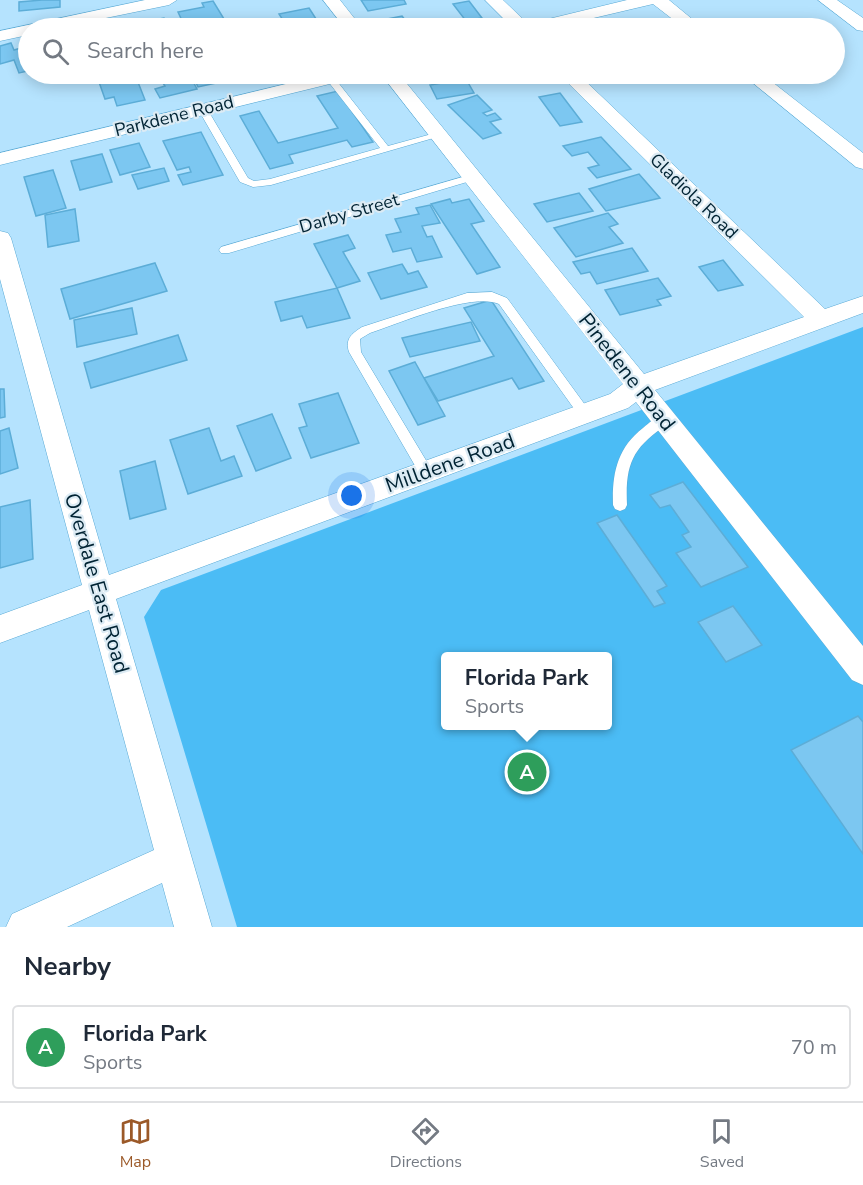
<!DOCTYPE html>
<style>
:root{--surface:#fff;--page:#f2f2f3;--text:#1f2937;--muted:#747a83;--line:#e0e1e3;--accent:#9b5928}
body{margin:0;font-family:"Nunito Sans",sans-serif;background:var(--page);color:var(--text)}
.you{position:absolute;left:352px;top:496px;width:21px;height:21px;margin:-15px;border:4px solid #fff;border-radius:50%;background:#1a73e8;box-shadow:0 0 0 9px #1a73e833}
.badge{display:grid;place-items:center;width:39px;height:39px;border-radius:50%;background:var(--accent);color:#fff;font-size:20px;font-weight:700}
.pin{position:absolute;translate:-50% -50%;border:3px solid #fff;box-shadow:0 2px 6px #0006}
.popup{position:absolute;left:441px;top:652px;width:171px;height:78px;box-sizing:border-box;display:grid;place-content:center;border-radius:6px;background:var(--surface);filter:drop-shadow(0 2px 4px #0005);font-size:20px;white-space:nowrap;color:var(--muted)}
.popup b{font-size:22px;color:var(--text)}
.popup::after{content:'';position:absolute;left:50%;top:100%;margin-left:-12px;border:12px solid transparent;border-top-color:var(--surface)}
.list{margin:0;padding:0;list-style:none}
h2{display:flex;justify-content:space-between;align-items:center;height:78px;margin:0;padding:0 24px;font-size:26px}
h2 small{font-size:20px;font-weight:400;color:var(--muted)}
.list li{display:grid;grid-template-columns:39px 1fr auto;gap:18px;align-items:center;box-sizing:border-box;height:84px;margin:0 12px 12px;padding:0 12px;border:2px solid var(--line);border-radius:6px}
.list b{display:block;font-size:22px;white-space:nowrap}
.list p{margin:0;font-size:20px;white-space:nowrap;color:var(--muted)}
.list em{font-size:20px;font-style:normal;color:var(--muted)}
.icon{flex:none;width:33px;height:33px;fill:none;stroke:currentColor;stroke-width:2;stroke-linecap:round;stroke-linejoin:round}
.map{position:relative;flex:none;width:863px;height:927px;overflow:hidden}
.search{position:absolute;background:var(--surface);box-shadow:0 3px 15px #0003;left:18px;right:18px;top:18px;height:66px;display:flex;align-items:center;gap:15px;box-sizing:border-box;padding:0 21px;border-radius:33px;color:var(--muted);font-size:22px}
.sheet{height:174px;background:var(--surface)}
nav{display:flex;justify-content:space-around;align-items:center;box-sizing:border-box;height:84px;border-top:2px solid var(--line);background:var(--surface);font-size:16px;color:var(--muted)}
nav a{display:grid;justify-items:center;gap:3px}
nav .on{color:var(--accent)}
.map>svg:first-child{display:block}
.green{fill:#4bbcf5;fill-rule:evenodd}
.building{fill:#7cc7f1;stroke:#5cadd7;stroke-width:1.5}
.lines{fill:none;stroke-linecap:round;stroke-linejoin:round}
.lane-casing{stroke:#59a9d4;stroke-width:1}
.street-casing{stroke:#59a9d4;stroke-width:1}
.lane{fill:#fff;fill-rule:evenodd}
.street{fill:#fff;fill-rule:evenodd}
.labels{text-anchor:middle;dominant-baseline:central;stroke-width:4.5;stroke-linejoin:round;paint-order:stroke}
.far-street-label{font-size:18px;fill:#002333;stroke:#dcebf4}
.street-label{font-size:21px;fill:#002333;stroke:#dcebf4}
</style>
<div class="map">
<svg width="863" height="927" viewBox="0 0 863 927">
<rect width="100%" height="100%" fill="#b5e3fe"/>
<!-- green -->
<path class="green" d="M863 327V927H237L144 617 161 590ZM446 656H608V726H446Z"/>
<!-- building -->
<g class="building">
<polygon points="42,0 60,0 60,7 19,11 19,2"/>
<polygon points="361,0 404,0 406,4 368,11"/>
<polygon points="213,1 224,19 185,27 178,12 204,7 202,3"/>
<polygon points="469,1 482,18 466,21 453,4"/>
<polygon points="309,8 320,25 288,28 279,14"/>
<polygon points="402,16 409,25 405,26 408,28 388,28 382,20"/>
<polygon points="164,18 168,28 128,28 127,25"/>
<polygon points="11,43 14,50 28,46 28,71 19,73 14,60 0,64 0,46"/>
<polygon points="143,74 189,74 197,89 160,98 155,89 165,86 161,80 147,83"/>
<polygon points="192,74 232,74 235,79 198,87"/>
<polygon points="423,74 455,74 458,80 427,83"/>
<polygon points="122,77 123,79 136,77 145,100 117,106 114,97 105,99 99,82"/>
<polygon points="466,79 474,93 437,99 430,85"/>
<polygon points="338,91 373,142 352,147 347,140 289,155 293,163 270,169 240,116 259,111 278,143 338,128 317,96"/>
<polygon points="560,93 582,122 560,126 539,97"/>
<polygon points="477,95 492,110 483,113 487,116 495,113 501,119 490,122 501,133 483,139 448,105"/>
<polygon points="201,132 223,175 183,185 178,175 191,172 189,167 177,170 163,141"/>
<polygon points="601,137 631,169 597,178 588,168 599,165 588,152 572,156 563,146"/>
<polygon points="139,143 150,167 120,175 110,150"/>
<polygon points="102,154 112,182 80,190 71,161"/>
<polygon points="164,168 169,181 138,189 132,175"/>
<polygon points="53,170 66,208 36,216 24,177"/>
<polygon points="639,174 660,198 606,211 589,189"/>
<polygon points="579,193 593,211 547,222 534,204"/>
<polygon points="450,199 452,203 469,199 484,221 471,224 500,267 477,274 431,204"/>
<polygon points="430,205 440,223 422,226 427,237 432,236 442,257 417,262 411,248 393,252 386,235 401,232 395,219 419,214 416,208"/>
<polygon points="75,209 79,241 48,247 45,215"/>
<polygon points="608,213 618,224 609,227 623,243 576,257 554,228"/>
<polygon points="348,235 355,248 343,252 360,281 337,288 314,244"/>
<polygon points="632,248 648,271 597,284 590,272 581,274 573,262"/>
<polygon points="723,260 743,285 718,291 699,267"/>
<polygon points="155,263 167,291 70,319 61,289"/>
<polygon points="402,264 408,274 418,271 427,287 381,299 368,273"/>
<polygon points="658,278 671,296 657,300 661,305 620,315 605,290"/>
<polygon points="337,288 350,318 307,328 302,316 281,321 275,302"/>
<polygon points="491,300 544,381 519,389 512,378 438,401 424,378 494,356 464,308"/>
<polygon points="132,308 137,334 77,347 74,320"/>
<polygon points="471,322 480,341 410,357 402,338"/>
<polygon points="178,335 187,360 91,388 84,363"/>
<polygon points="415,362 445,416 418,425 389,371"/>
<polygon points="0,389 4,389 5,417 0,418"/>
<polygon points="338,393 359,443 311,458 299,428 307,426 299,404"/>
<polygon points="272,414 291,458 256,471 237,426"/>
<polygon points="9,428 18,468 0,474 0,431"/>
<polygon points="209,428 221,461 234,456 242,476 188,494 170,440"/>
<polygon points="155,461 166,509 130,519 120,471"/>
<polygon points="683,482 748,567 701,587 676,553 691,547 682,535 689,532 670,505 660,508 650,495"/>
<polygon points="30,500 33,559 0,568 0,507"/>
<polygon points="617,515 667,586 657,591 665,603 654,607 597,523"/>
<polygon points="733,606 762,645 726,662 698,622"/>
<polygon points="858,716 863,722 863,854 791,750"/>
</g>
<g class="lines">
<!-- lane casing -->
<g class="lane-casing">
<g id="lane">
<polygon points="327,76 333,76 388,146 439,132 444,135 271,185 253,187 240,182 198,109 200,107 206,107 248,178 254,181 270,179 380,148 327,80"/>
<polygon points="473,174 478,177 477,179 229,253 221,253 219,250 221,247"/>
<path d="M492 292 507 298 591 413 585 418 580 417 499 304C472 292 400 323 370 333L360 339 361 352 433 472 431 476H421L349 352C345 339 351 334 362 327L467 293Z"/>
<path d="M663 415 668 416 670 420 668 424C633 447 625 463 627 505L625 509 620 511 615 509 613 505C612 474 617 448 643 428 649 423 655 417 663 415Z"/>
</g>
</g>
<!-- street casing -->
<g class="street-casing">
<g id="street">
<polygon points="145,0 177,0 169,5 57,28 28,28 28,35 0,41 0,31"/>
<polygon points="323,0 340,0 362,28 345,28"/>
<polygon points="485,0 503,0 528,24 627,0 669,0 703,28 684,28 653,4 551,28 513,28"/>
<polygon points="818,0 837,0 863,18 863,31 857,30"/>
<polygon points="327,74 357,74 354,78 0,165 0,153"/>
<polygon points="381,74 399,74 644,374 804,317 559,74 578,74 825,309 863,296 863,313 655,390 863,646 863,685 852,680 636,402 628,408 116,599 212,927 174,927 162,883 67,927 6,927 12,914 154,850 89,610 0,643 0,615 82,585 0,279 0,231 8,233 11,238 109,575 610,394 623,384"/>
<polygon points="742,74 762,74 863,153 863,169 856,167"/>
</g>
</g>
<!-- lane -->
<use href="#lane" class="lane"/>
<!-- street -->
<use href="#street" class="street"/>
</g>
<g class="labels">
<!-- far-street labels -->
<g class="far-street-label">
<text transform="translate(174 116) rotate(-14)">Parkdene Road</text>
<text transform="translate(694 196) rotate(44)">Gladiola Road</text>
<text transform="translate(349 213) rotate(-16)">Darby Street</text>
</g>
<!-- street labels -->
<g class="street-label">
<text transform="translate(627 372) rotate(52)">Pinedene Road</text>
<text transform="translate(450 463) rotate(-20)">Milldene Road</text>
<text transform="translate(97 583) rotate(74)">Overdale East Road</text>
</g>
</g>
</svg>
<div class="you"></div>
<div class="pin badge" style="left:527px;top:772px;background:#2e9e5b">A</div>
<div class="popup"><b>Florida Park</b>Sports</div>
<div class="search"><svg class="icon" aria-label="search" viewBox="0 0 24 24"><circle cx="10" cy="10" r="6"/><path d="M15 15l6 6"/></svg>Search here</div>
</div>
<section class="sheet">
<h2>Nearby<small></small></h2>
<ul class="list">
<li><span class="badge" style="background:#2e9e5b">A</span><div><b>Florida Park</b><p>Sports</p></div><em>70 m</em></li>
</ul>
</section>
<nav>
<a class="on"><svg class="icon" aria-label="map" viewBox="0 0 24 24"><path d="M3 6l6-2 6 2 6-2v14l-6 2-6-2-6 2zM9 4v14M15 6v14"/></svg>Map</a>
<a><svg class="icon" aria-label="directions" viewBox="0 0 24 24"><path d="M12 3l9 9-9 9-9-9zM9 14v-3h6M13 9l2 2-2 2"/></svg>Directions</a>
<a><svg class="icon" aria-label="saved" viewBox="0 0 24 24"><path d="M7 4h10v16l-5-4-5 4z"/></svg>Saved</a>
</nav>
